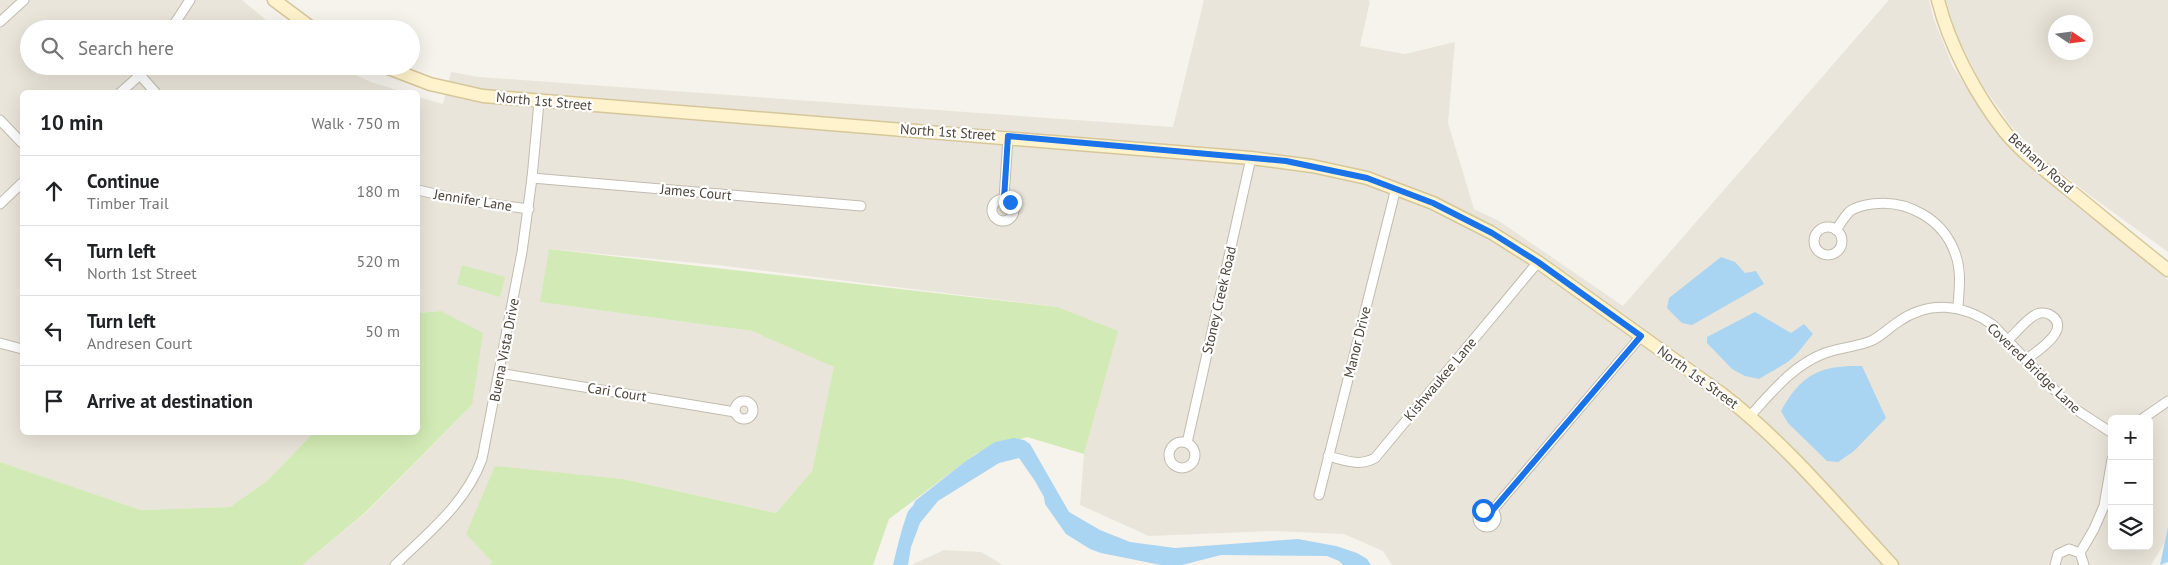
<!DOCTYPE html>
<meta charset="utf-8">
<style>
:root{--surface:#fff;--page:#f6f6f6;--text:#202124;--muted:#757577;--line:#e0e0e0}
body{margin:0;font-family:"PT Sans",sans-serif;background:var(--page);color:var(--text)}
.controls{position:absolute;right:15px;bottom:15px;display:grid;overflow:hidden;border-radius:8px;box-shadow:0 5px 20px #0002}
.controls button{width:45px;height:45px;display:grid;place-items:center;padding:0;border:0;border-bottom:1px solid var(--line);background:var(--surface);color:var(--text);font:25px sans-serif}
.compass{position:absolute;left:2048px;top:15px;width:45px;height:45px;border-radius:50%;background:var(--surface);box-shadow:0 5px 20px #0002;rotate:103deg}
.stop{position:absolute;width:15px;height:15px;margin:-11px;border:4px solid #1a73e8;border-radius:50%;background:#fff}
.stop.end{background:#1a73e8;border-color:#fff;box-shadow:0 1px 5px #0008}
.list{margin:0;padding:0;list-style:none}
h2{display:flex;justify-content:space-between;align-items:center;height:65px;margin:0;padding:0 20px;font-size:21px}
h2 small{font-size:16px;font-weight:400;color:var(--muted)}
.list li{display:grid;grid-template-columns:32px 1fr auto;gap:15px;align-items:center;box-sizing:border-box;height:70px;padding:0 20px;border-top:1px solid var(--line)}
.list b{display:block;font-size:19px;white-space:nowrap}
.list p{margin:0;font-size:16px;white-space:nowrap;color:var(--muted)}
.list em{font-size:16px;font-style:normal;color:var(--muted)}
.icon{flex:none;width:28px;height:28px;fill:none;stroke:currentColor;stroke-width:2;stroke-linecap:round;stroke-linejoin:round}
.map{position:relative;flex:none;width:2168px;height:565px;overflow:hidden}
.search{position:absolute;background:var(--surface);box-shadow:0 5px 20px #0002;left:20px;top:20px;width:400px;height:55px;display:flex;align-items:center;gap:12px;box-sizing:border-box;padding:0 18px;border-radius:28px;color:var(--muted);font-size:19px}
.panel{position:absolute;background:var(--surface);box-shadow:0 5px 20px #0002;left:20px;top:90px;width:400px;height:345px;border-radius:8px}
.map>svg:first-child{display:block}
.residential{fill:#eae5da;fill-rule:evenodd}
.green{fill:#d2eab5}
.water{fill:#a9d4f2}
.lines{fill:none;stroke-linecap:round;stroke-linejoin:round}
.street-casing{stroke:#c2bbae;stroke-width:11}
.secondary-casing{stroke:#d6c79b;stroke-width:15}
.street{stroke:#fff;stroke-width:9}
.secondary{stroke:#fff3cd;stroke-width:12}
.route{stroke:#1a73e8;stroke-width:6}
.labels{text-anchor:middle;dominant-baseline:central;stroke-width:4.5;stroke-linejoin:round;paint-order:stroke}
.street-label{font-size:14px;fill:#4b4439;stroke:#fff}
</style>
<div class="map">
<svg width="2168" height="565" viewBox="0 0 2168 565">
<rect width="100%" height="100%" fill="#f6f3ec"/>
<!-- residential -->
<g class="residential">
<polygon points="0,0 242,0 277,29 29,29 29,66 336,66 371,82 404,92 22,92 22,432 313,433 268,480 230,507 141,510 0,462"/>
<path d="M1204 0H1367L1370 1 1360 46 1405 54 1455 42 1448 123 1474 209 1499 221 1623 306 1889 0H1929L1933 17 1953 67 1981 109 2029 165 2168 280V537L2151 565H1392L1383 551 1344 534 1273 531 1149 536 1080 505 1084 454 1117 331 1058 307 717 265 550 249 541 302 752 331 835 367 812 471 776 513 623 479 495 467 492 562 489 565H302L367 512 472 405 441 311 418 313V97L443 104 451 72 479 77 1173 127ZM2112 419H2149V546H2112Z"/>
<path d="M1946 0H2168V252L2088 194 2040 156 2011 126 1981 83 1956 35ZM2086 22V52H2056V22Z"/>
<polygon points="944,550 981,552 1003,565 911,565"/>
</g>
<!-- green -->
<g class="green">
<polygon points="549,249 1058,307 1118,331 1084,454 1027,437 977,453 889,519 873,565 489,565 492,562 466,534 495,466 623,479 776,513 812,471 834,367 752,331 540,302"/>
<polygon points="462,265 505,277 500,297 457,284"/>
<polygon points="441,311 483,333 472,405 366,512 302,565 0,565 0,462 141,510 230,507 268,480 313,433 418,432 418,313"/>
</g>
<!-- water -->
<g class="water">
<polygon points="1721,257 1735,262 1745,273 1756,271 1764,284 1692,325 1682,323 1667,308 1669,298"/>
<path d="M1755 312 1791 333 1804 324 1813 334C1804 344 1797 356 1786 363 1777 369 1768 373 1759 379L1745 376 1732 369 1707 343V337Z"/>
<path d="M1862 366 1886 418 1854 451 1838 462 1827 461 1788 423 1781 411C1801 374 1821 365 1862 366Z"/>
<path d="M1014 438 1024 440 1030 444 1069 512 1100 530 1130 542 1175 548 1298 539 1336 546 1357 553 1367 559 1371 565H1343L1339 561 1327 556 1221 555 1182 565H1161L1101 553 1090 549 1066 534 1045 504 1044 497 1035 481 1019 458 999 463 938 501 920 523 911 547 908 565H893C897 548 901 531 907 514 909 508 914 507 915 501L966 461 995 442Z"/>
<polygon points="2168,527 2168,562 2160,565"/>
</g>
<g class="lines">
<!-- street casing -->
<g class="street-casing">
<g id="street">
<polyline points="0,22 24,0"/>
<polyline points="171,29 190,0"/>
<polyline points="140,75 155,92"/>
<polyline points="121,92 140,75 146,66"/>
<polyline points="0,120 22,143"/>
<polyline points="532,178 861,206"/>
<polyline points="418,190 461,200 529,209"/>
<polyline points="1004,199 1008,137"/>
<circle cx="1003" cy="210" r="11"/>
<polyline points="0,204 22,183"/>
<circle cx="1828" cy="241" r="14"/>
<path d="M1836 230C1840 224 1845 216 1850 211 1856 207 1865 205 1872 204 1907 199 1943 219 1955 253 1962 271 1959 289 1958 307"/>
<path d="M2008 340C2017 332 2027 318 2037 314 2042 312 2048 313 2052 316 2071 330 2037 351 2027 359"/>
<polyline points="0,343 22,349"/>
<polyline points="499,373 735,412"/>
<circle cx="744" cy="410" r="9"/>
<path d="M1750 416C1772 392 1793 365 1825 353 1841 347 1858 347 1873 340 1882 335 1889 328 1898 322 1929 300 1963 304 1993 325L2069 405 2112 433"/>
<polyline points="2142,419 2168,401"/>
<circle cx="1182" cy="455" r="13"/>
<polyline points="1187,443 1251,158"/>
<path d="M1328 456C1344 460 1359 467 1375 458L1538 262"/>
<polyline points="1319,495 1396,188"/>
<circle cx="1487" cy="518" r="9"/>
<polyline points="1492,511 1641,336"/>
<polyline points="2080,553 2094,529 2104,506 2112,459"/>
<path d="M395 565C428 533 466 503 482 459L522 252 532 178 539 102"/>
<polyline points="2055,565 2058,554 2069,549 2080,553 2084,565"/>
</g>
</g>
<!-- secondary casing -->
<g class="secondary-casing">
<g id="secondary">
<polyline points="274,0 313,29"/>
<path d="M1938 0C1949 45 1976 95 2005 132 2024 155 2050 174 2073 193 2105 219 2136 245 2168 270"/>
<path d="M383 66 430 84 483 96 1251 158 1312 166 1367 178 1433 203 1492 233 1538 262 1722 394C1786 443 1837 506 1892 565"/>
</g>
</g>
<!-- street -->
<use href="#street" class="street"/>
<!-- secondary -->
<use href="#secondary" class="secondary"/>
</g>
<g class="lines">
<!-- route -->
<polyline class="route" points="1010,202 1004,199 1008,136 1286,161 1367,178 1433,203 1492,233 1538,262 1641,336 1492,511 1483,510"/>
</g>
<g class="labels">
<!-- street labels -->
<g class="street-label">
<text transform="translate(544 101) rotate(5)">North 1st Street</text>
<text transform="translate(948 132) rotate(4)">North 1st Street</text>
<text transform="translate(2041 163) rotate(42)">Bethany Road</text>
<text transform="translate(696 192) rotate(5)">James Court</text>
<text transform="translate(473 200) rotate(9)">Jennifer Lane</text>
<text transform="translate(1219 300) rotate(-77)">Stoney Creek Road</text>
<text transform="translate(1357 342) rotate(-76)">Manor Drive</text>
<text transform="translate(504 350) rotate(-79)">Buena Vista Drive</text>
<text transform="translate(2034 368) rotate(44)">Covered Bridge Lane</text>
<text transform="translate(1698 377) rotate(36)">North 1st Street</text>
<text transform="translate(1440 379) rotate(-50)">Kishwaukee Lane</text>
<text transform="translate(617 392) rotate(9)">Cari Court</text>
</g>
</g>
</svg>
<div class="controls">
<button>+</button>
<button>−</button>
<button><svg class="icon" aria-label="layers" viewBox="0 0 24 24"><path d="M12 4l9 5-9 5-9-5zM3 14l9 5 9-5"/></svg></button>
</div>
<svg class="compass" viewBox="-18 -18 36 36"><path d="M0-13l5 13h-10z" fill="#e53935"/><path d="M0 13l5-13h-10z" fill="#757577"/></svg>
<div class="stop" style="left:1483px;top:510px"></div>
<div class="stop end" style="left:1010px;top:202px"></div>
<div class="search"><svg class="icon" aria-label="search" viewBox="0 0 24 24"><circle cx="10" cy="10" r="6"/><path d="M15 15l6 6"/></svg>Search here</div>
<section class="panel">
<h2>10 min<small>Walk · 750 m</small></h2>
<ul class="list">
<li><svg class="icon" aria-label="ahead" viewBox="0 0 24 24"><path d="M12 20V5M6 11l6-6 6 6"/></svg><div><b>Continue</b><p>Timber Trail</p></div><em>180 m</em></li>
<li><svg class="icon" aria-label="left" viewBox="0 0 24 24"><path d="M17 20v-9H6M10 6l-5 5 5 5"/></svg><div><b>Turn left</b><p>North 1st Street</p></div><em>520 m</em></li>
<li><svg class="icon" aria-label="left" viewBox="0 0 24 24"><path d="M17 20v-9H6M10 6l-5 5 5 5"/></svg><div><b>Turn left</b><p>Andresen Court</p></div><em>50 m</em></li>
<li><svg class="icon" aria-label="arrive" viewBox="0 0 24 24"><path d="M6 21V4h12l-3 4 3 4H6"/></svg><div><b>Arrive at destination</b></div></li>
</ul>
</section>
</div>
